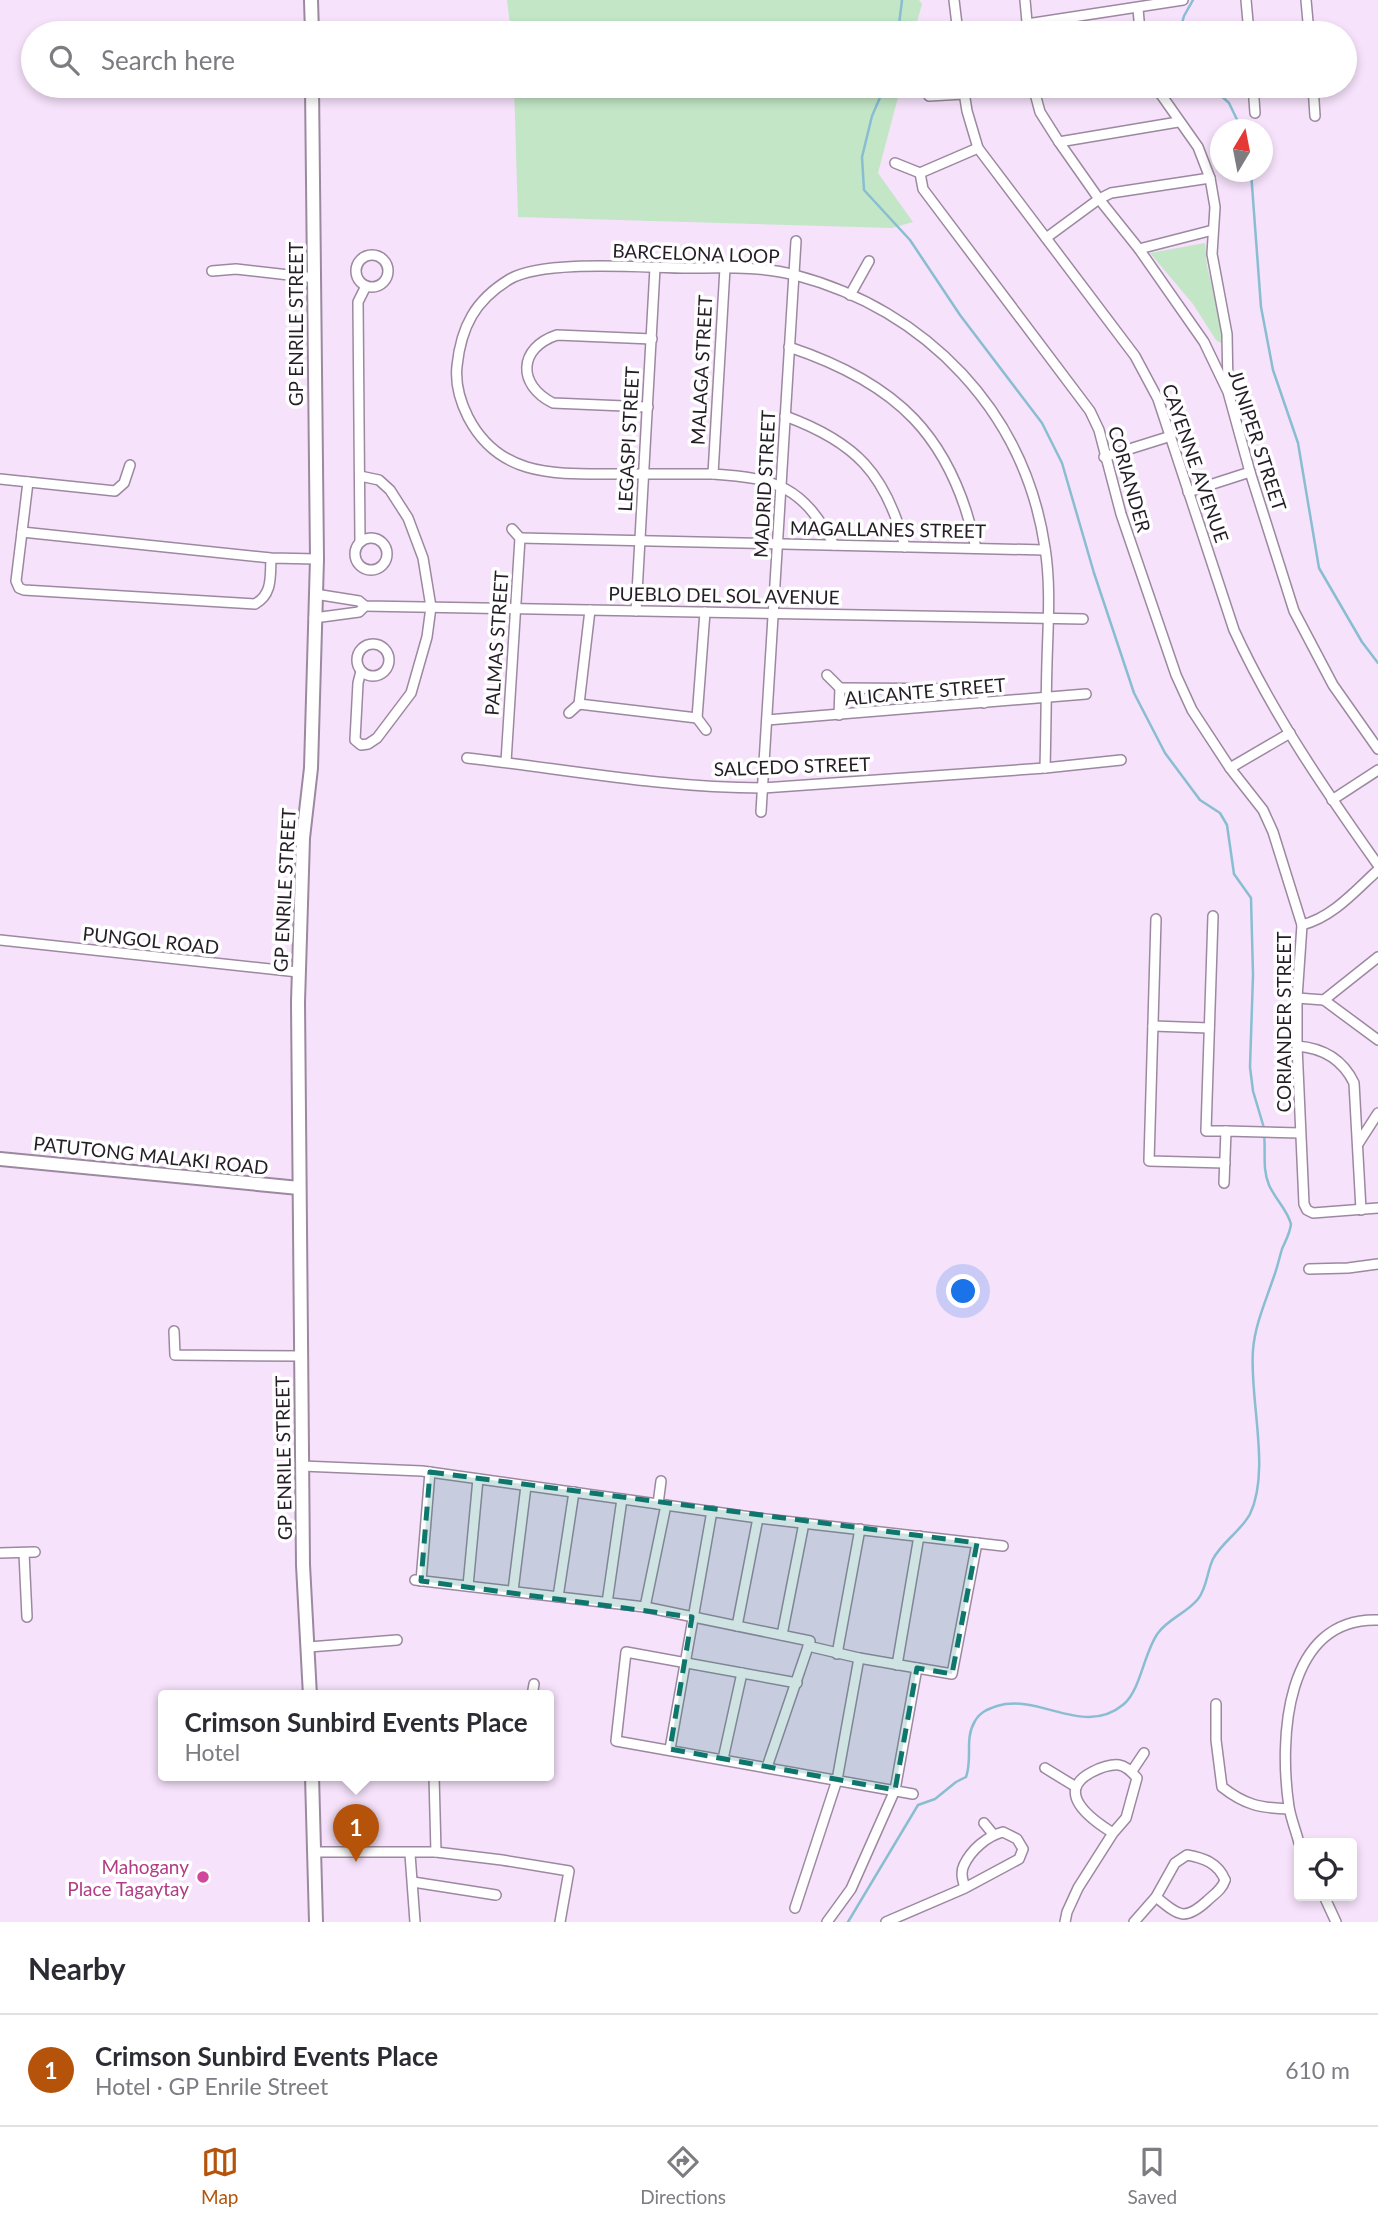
<!DOCTYPE html>
<meta charset="utf-8">
<style>
:root{--surface:#fff;--page:#f2f2f3;--text:#2b2b33;--muted:#7c7c81;--line:#e1e1e2;--accent:#b45309}
body{margin:0;font-family:Lato,sans-serif;background:var(--page);color:var(--text)}
.controls{position:absolute;right:21px;bottom:21px;display:grid;overflow:hidden;border-radius:7px;box-shadow:0 4px 10px #0003}
.controls button{width:63px;height:63px;display:grid;place-items:center;padding:0;border:0;border-bottom:2px solid var(--line);background:var(--surface);color:var(--text);font:35px sans-serif}
.compass{position:absolute;left:1210px;top:119px;width:63px;height:63px;border-radius:50%;background:var(--surface);box-shadow:0 4px 10px #0003;rotate:10deg}
.you{position:absolute;left:964px;top:1292px;width:24px;height:24px;margin:-18px;border:5px solid #fff;border-radius:50%;background:#1a73e8;box-shadow:0 0 0 10px #1a73e833}
.badge{display:grid;place-items:center;width:46px;height:46px;border-radius:50%;background:var(--accent);color:#fff;font-size:23px;font-weight:700}
.pin{position:absolute;translate:-50% -58px;filter:drop-shadow(0 2px 4px #0008)}
.pin::after{content:'';position:absolute;top:37px;width:24px;height:21px;background:inherit;clip-path:polygon(0 0,100% 0,50% 100%)}
.popup{position:absolute;left:158px;top:1690px;width:396px;height:91px;box-sizing:border-box;display:grid;place-content:center;border-radius:7px;background:var(--surface);filter:drop-shadow(0 2px 5px #0005);font-size:23px;white-space:nowrap;color:var(--muted)}
.popup b{font-size:26px;color:var(--text)}
.popup::after{content:'';position:absolute;left:50%;top:100%;margin-left:-14px;border:14px solid transparent;border-top-color:var(--surface)}
.list{margin:0;padding:0;list-style:none}
h2{display:flex;justify-content:space-between;align-items:center;height:91px;margin:0;padding:0 28px;font-size:30px}
h2 small{font-size:23px;font-weight:400;color:var(--muted)}
.list li{display:grid;grid-template-columns:46px 1fr auto;gap:21px;align-items:center;box-sizing:border-box;height:112px;padding:0 28px;border-top:2px solid var(--line)}
.list b{display:block;font-size:26px;white-space:nowrap}
.list p{margin:0;font-size:23px;white-space:nowrap;color:var(--muted)}
.list em{font-size:23px;font-style:normal;color:var(--muted)}
.icon{flex:none;width:38px;height:38px;fill:none;stroke:currentColor;stroke-width:2;stroke-linecap:round;stroke-linejoin:round}
.map{position:relative;flex:none;width:1378px;height:1922px;overflow:hidden}
.search{position:absolute;background:var(--surface);box-shadow:0 4px 10px #0003;left:21px;right:21px;top:21px;height:77px;display:flex;align-items:center;gap:18px;box-sizing:border-box;padding:0 24px;border-radius:38px;color:var(--muted);font-size:26px}
.sheet{height:203px;background:var(--surface)}
nav{display:flex;justify-content:space-around;align-items:center;box-sizing:border-box;height:98px;border-top:2px solid var(--line);background:var(--surface);font-size:19px;color:var(--muted)}
nav a{display:grid;justify-items:center;gap:4px}
nav .on{color:var(--accent)}
.map>svg:first-child{display:block}
.green{fill:#c3e6c7}
.lines{fill:none;stroke-linecap:round;stroke-linejoin:round}
.stream{stroke:#89bdd1;stroke-width:2.5}
.minor-casing{stroke:#9c89a0;stroke-width:12}
.tertiary-casing{stroke:#9c89a0;stroke-width:16}
.minor{stroke:#fff;stroke-width:9}
.tertiary{stroke:#fff;stroke-width:12}
.marked{fill:#0f766e;fill-opacity:0.2;stroke:#0f766e;stroke-width:5;stroke-dasharray:14 9;stroke-linejoin:round}
.hotel-dot{fill:#d1479c;stroke:#fff;stroke-width:2.5}
.labels{text-anchor:middle;dominant-baseline:central;stroke-width:7;stroke-linejoin:round;paint-order:stroke}
.street-label{font-size:19px;fill:#241d26;stroke:#fff}
.hotel-label{font-size:19px;fill:#b23c85;stroke:#fff;text-anchor:end}
</style>
<div class="map">
<svg width="1378" height="1922" viewBox="0 0 1378 1922">
<rect width="100%" height="100%" fill="#f6e2fb"/>
<!-- green -->
<g class="green">
<polygon points="507,0 919,0 922,4 914,33 511,33"/>
<polygon points="514,86 901,86 878,173 913,222 892,228 518,217"/>
<polygon points="1205,243 1207,266 1224,337 1221,343 1216,340 1193,304 1150,253"/>
</g>
<g class="lines">
<!-- stream -->
<g class="stream">
<polyline points="898,33 902,0"/>
<polyline points="1179,33 1184,16 1193,0"/>
<polyline points="885,86 872,116 862,157 864,190 910,240 960,315 1042,423 1062,463 1094,573 1134,693 1165,753 1200,800 1220,813 1227,825 1234,874 1251,898 1253,975 1250,1067 1253,1091 1264,1128"/>
<polyline points="1211,86 1229,103 1242,130"/>
<polyline points="1251,172 1261,307 1273,370 1298,443 1319,568 1362,642 1378,663"/>
<path d="M848 1922 918 1805 935 1799 956 1782 966 1777C973 1758 964 1739 975 1721 980 1712 988 1709 997 1706 1040 1693 1084 1738 1124 1704 1141 1689 1144 1652 1158 1633 1169 1618 1187 1613 1198 1599 1207 1588 1207 1571 1213 1559 1222 1542 1241 1531 1250 1514 1271 1470 1249 1398 1253 1350 1255 1325 1265 1303 1273 1279 1277 1269 1279 1259 1282 1249 1286 1240 1290 1233 1291 1224 1287 1209 1275 1199 1269 1185 1262 1169 1266 1151 1264 1134"/>
</g>
<!-- minor casing -->
<g class="minor-casing">
<g id="minor">
<polyline points="954,0 958,33"/>
<polyline points="1025,0 1028,33"/>
<polyline points="1246,0 1249,33"/>
<polyline points="1306,0 1309,33"/>
<polyline points="1138,8 1140,33"/>
<polyline points="1027,24 1183,0"/>
<path d="M963 86 967 111 978 148 1135 356 1158 399 1234 630C1272 713 1325 790 1378 865"/>
<polyline points="1033,86 1040,112 1059,142 1099,199 1139,249 1204,342 1228,392 1250,472 1294,611 1333,685 1378,749"/>
<polyline points="1155,86 1198,147 1210,178 1215,207 1212,254 1227,334 1228,388"/>
<polyline points="1253,86 1255,113"/>
<polyline points="1313,86 1315,116"/>
<polyline points="929,96 964,94"/>
<polyline points="1059,142 1178,122"/>
<polyline points="978,148 920,173 923,189 1090,411 1099,430 1121,514 1176,675 1192,710 1230,768 1263,810 1273,832 1302,925 1297,998 1297,1046 1304,1204 1307,1210 1313,1213 1378,1208"/>
<polyline points="895,163 920,173"/>
<polyline points="1046,238 1099,199 1111,193 1210,178"/>
<polyline points="1139,249 1213,230"/>
<circle cx="372" cy="271" r="16"/>
<polyline points="212,271 236,269 315,278"/>
<polyline points="850,295 869,261"/>
<path d="M789 347C897 383 952 436 976 548"/>
<path d="M648 407 553 403C517 385 518 348 557 335L652 339"/>
<path d="M785 416C856 442 886 474 905 547"/>
<polyline points="1104,457 1171,436"/>
<polyline points="713,474 725,268"/>
<polyline points="360,476 379,480 390,490 408,518 423,558 431,607 427,637 411,693 377,738 368,744 361,745 355,740 358,683 361,671"/>
<polyline points="0,479 115,491 124,483 130,465"/>
<polyline points="1188,492 1250,472"/>
<polyline points="22,532 28,482"/>
<polyline points="520,538 1045,550"/>
<circle cx="371" cy="554" r="16"/>
<polyline points="360,542 358,302 366,286"/>
<path d="M834 545C803 487 777 478 713 474 680 474 646 474 613 474 554 474 499 477 468 417 460 401 455 384 457 366 461 327 475 300 510 279 545 259 645 268 688 268 723 268 761 266 795 275 927 310 1025 412 1045 548 1051 585 1048 625 1047 662 1046 697 1046 733 1045 768"/>
<path d="M271 558C270 576 273 594 255 604L24 590 19 588 16 581 22 532 271 558 317 559"/>
<polyline points="315,594 359,601 365,606 1083,619"/>
<polyline points="636,611 655,268"/>
<polyline points="314,618 359,612 365,606"/>
<circle cx="373" cy="660" r="16"/>
<polyline points="827,675 840,688"/>
<polyline points="579,704 697,718"/>
<polyline points="579,704 590,610"/>
<polyline points="569,713 579,704"/>
<polyline points="839,715 840,688 981,689 984,703"/>
<polyline points="697,718 705,612"/>
<polyline points="697,718 706,730"/>
<polyline points="767,720 1086,694"/>
<path d="M467 758C565 769 663 788 763 788L1045 768 1121 760"/>
<polyline points="506,762 520,538 512,529"/>
<polyline points="1230,768 1290,733"/>
<polyline points="1332,800 1378,770"/>
<polyline points="761,812 796,241"/>
<polyline points="1213,916 1206,1131 1226,1131"/>
<polyline points="1156,919 1149,1161 1225,1163"/>
<path d="M1302 925C1333 917 1355 891 1378 870"/>
<polyline points="0,940 298,972"/>
<polyline points="1297,998 1324,1000 1378,957"/>
<polyline points="1324,1000 1378,1040"/>
<polyline points="1153,1026 1209,1028"/>
<path d="M1297 1046C1323 1048 1343 1060 1354 1083L1361 1210"/>
<polyline points="1358,1144 1378,1113"/>
<polyline points="1224,1183 1226,1131 1300,1133"/>
<polyline points="1309,1269 1348,1268 1378,1264"/>
<polyline points="174,1331 175,1355 301,1356"/>
<polyline points="302,1466 422,1471 758,1518 1003,1546"/>
<polyline points="658,1504 661,1481"/>
<polyline points="0,1553 35,1552"/>
<polyline points="24,1553 27,1617"/>
<polyline points="415,1580 645,1607 810,1641 767,1767"/>
<polyline points="421,1581 430,1472"/>
<polyline points="468,1586 478,1479"/>
<polyline points="513,1591 526,1486"/>
<polyline points="558,1597 574,1492"/>
<polyline points="607,1603 622,1499"/>
<polyline points="645,1607 666,1505"/>
<polyline points="737,1626 758,1518"/>
<polyline points="782,1635 804,1523"/>
<polyline points="808,1646 859,1658 952,1674 977,1543"/>
<polyline points="309,1647 397,1640"/>
<polyline points="837,1654 860,1529"/>
<polyline points="897,1665 919,1536"/>
<polyline points="797,1683 626,1652 616,1741 913,1794"/>
<polyline points="532,1696 534,1684"/>
<path d="M1216 1704V1740L1222 1787C1245 1805 1260 1808 1289 1809"/>
<polyline points="670,1749 712,1511"/>
<polyline points="723,1759 742,1673"/>
<polyline points="1045,1768 1076,1787"/>
<polyline points="1132,1771 1144,1753"/>
<polyline points="434,1776 436,1852"/>
<polyline points="984,1823 993,1834"/>
<path d="M1299 1843C1296 1831 1291 1819 1289 1807 1279 1740 1284 1617 1378 1620"/>
<polyline points="313,1852 436,1852 502,1860 569,1871 560,1922"/>
<polyline points="410,1854 415,1922"/>
<polyline points="413,1882 496,1895"/>
<polyline points="1324,1896 1336,1922"/>
<path d="M1156 1897C1178 1915 1184 1922 1207 1901 1214 1894 1222 1890 1225 1880"/>
<polyline points="795,1908 837,1780 859,1658"/>
<polyline points="827,1922 851,1889 895,1790 917,1668"/>
<path d="M886 1922 965 1888 1019 1859 1023 1849 1017 1839 1003 1832C987 1836 971 1850 964 1865 960 1873 963 1881 965 1888"/>
<path d="M1065 1922 1067 1912 1078 1888 1113 1833 1126 1818 1137 1778C1132 1772 1126 1766 1119 1765 1109 1764 1100 1768 1092 1772 1053 1792 1092 1820 1113 1833"/>
<path d="M1134 1922 1156 1897 1175 1863 1187 1855C1204 1858 1218 1863 1225 1880"/>
</g>
</g>
<!-- tertiary casing -->
<g class="tertiary-casing">
<g id="tertiary">
<polyline points="311,0 312,33"/>
<polyline points="0,1159 299,1188"/>
<polyline points="310,1696 303,1565 298,1002 303,838 311,768 317,559 312,86"/>
<polyline points="312,1776 316,1922"/>
</g>
</g>
<!-- minor -->
<use href="#minor" class="minor"/>
<!-- tertiary -->
<use href="#tertiary" class="tertiary"/>
</g>
<!-- marked area -->
<path class="marked" d="M430 1472 977 1543 952 1674 917 1668 895 1790 670 1749 692 1617 421 1581Z"/>
<!-- markers -->
<circle class="hotel-dot" cx="203" cy="1877" r="7"/>
<g class="labels">
<!-- street labels -->
<g class="street-label">
<text transform="translate(696 253) rotate(2)">BARCELONA LOOP</text>
<text transform="translate(295 324) rotate(-90)">GP ENRILE STREET</text>
<text transform="translate(701 370) rotate(-87)">MALAGA STREET</text>
<text transform="translate(628 439) rotate(-87)">LEGASPI STREET</text>
<text transform="translate(1258 440) rotate(72)">JUNIPER STREET</text>
<text transform="translate(1196 463) rotate(71)">CAYENNE AVENUE</text>
<text transform="translate(1130 479) rotate(74)">CORIANDER</text>
<text transform="translate(764 484) rotate(-87)">MADRID STREET</text>
<text transform="translate(888 529) rotate(1)">MAGALLANES STREET</text>
<text transform="translate(724 595) rotate(1)">PUEBLO DEL SOL AVENUE</text>
<text transform="translate(496 643) rotate(-86)">PALMAS STREET</text>
<text transform="translate(925 691) rotate(-5)">ALICANTE STREET</text>
<text transform="translate(792 766) rotate(-2)">SALCEDO STREET</text>
<text transform="translate(284 890) rotate(-87)">GP ENRILE STREET</text>
<text transform="translate(151 940) rotate(6)">PUNGOL ROAD</text>
<text transform="translate(1283 1022) rotate(-90)">CORIANDER STREET</text>
<text transform="translate(151 1155) rotate(6)">PATUTONG MALAKI ROAD</text>
<text transform="translate(283 1458) rotate(-91)">GP ENRILE STREET</text>
</g>
<!-- hotel labels -->
<g class="hotel-label">
<text x="189" y="1866">Mahogany<tspan x="189" dy="22">Place Tagaytay</tspan></text>
</g>
</g>
</svg>
<div class="controls">
<button><svg class="icon" aria-label="locate" viewBox="0 0 24 24"><circle cx="12" cy="12" r="6"/><path d="M12 2v4M12 18v4M2 12h4M18 12h4"/></svg></button>
</div>
<svg class="compass" viewBox="-18 -18 36 36"><path d="M0-13l5 13h-10z" fill="#e53935"/><path d="M0 13l5-13h-10z" fill="#7c7c81"/></svg>
<div class="you"></div>
<div class="pin badge" style="left:356px;top:1862px">1</div>
<div class="popup"><b>Crimson Sunbird Events Place</b>Hotel</div>
<div class="search"><svg class="icon" aria-label="search" viewBox="0 0 24 24"><circle cx="10" cy="10" r="6"/><path d="M15 15l6 6"/></svg>Search here</div>
</div>
<section class="sheet">
<h2>Nearby<small></small></h2>
<ul class="list">
<li><span class="badge">1</span><div><b>Crimson Sunbird Events Place</b><p>Hotel · GP Enrile Street</p></div><em>610 m</em></li>
</ul>
</section>
<nav>
<a class="on"><svg class="icon" aria-label="map" viewBox="0 0 24 24"><path d="M3 6l6-2 6 2 6-2v14l-6 2-6-2-6 2zM9 4v14M15 6v14"/></svg>Map</a>
<a><svg class="icon" aria-label="directions" viewBox="0 0 24 24"><path d="M12 3l9 9-9 9-9-9zM9 14v-3h6M13 9l2 2-2 2"/></svg>Directions</a>
<a><svg class="icon" aria-label="saved" viewBox="0 0 24 24"><path d="M7 4h10v16l-5-4-5 4z"/></svg>Saved</a>
</nav>
